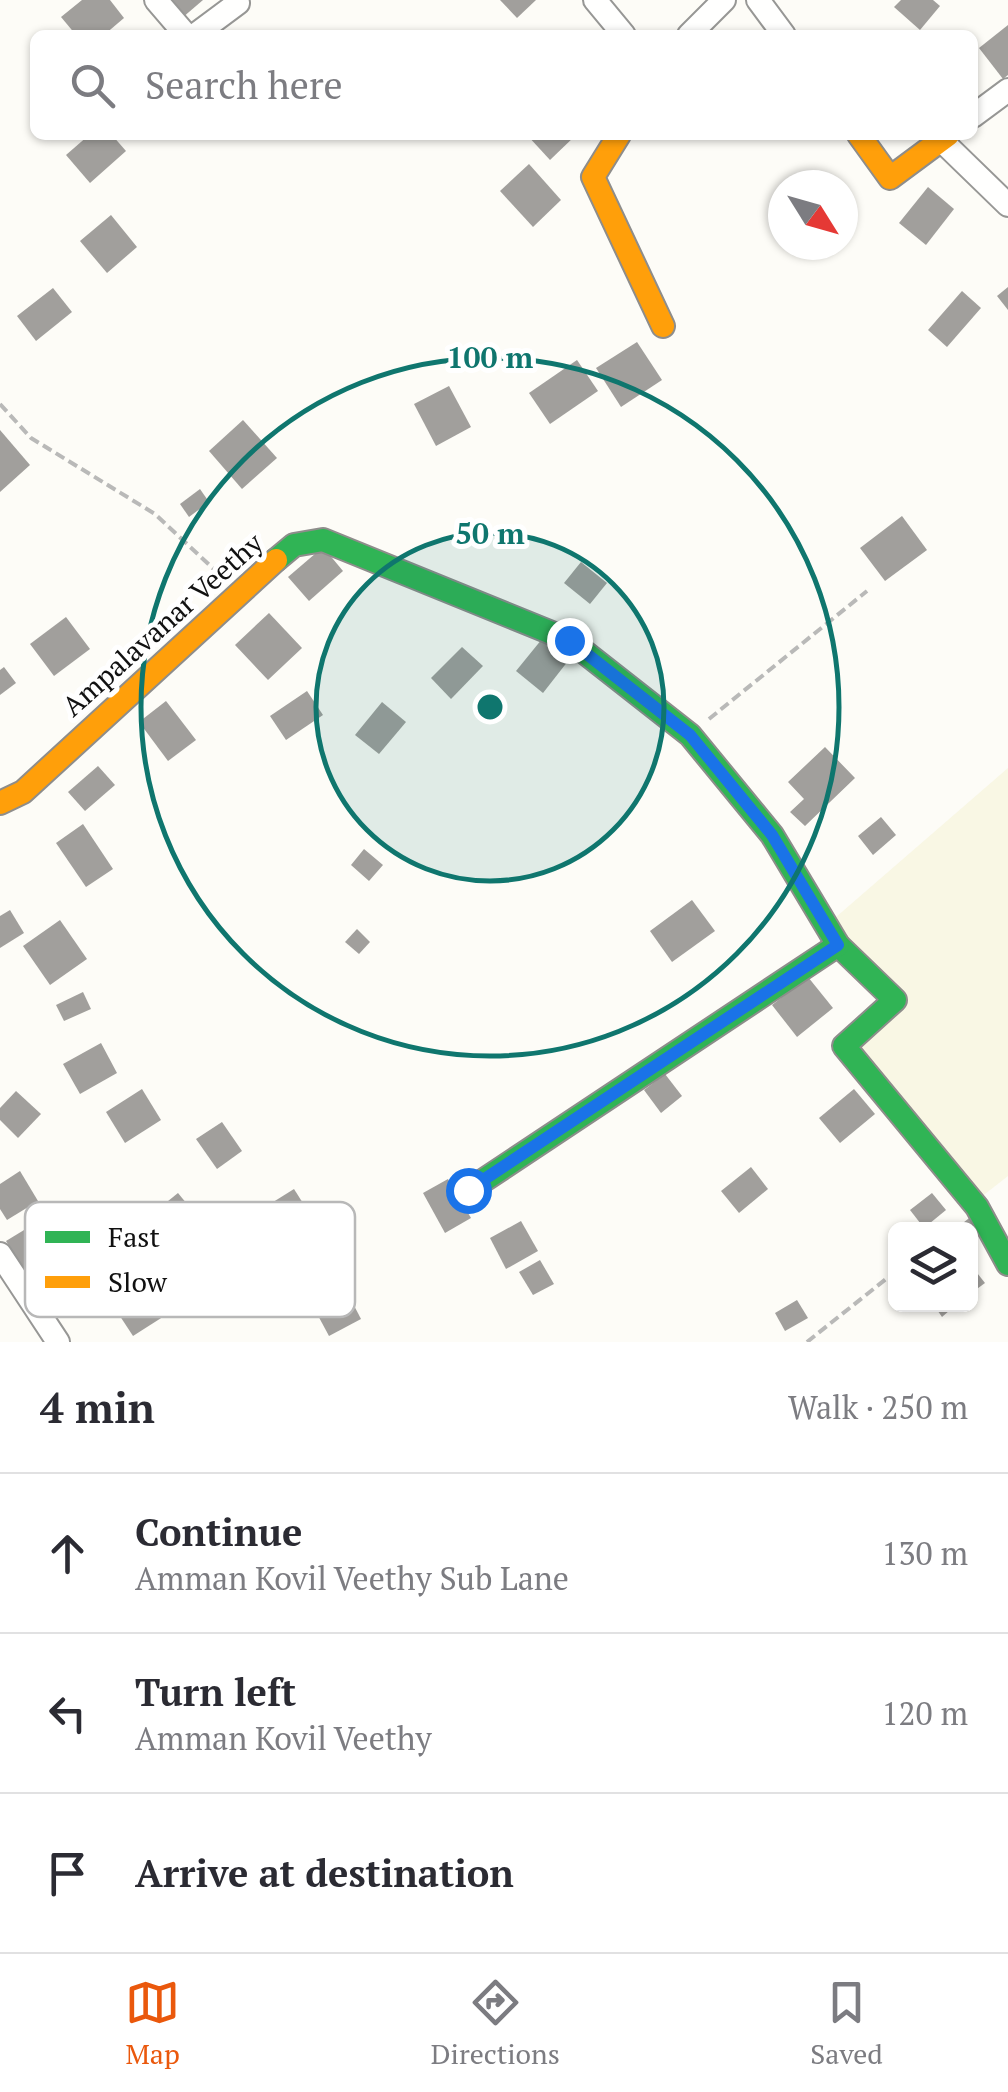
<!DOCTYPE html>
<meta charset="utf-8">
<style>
:root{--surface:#fff;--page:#f7f7f7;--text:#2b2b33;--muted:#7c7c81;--line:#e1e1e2;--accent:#ea580c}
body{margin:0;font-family:"PT Serif",serif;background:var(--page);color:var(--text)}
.controls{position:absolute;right:30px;bottom:30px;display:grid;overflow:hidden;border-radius:15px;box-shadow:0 2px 8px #0004}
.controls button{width:90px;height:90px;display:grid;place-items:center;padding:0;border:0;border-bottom:2px solid var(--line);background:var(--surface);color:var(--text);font:50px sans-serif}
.compass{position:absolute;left:768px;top:170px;width:90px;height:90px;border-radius:50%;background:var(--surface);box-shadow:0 2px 8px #0004;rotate:127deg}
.stop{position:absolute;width:30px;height:30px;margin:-22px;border:8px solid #1a73e8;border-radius:50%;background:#fff}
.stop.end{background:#1a73e8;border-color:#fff;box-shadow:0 2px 10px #0008}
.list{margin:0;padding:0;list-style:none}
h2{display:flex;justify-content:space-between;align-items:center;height:130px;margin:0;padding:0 40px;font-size:42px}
h2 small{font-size:32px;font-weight:400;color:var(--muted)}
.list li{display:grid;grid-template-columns:65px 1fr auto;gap:30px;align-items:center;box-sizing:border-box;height:160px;padding:0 40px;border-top:2px solid var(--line)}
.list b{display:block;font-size:38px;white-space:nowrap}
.list p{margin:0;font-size:32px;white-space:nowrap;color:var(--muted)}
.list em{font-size:32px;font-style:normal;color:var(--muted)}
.icon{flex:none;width:55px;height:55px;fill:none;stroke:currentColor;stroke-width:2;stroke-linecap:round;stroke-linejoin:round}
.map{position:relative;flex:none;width:1008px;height:1342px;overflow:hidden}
.search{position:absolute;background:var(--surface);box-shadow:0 2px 8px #0004;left:30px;right:30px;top:30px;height:110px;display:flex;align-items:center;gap:25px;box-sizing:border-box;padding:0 35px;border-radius:15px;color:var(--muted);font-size:38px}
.sheet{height:610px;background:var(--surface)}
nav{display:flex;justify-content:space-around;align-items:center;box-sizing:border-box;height:140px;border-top:2px solid var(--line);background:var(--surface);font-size:28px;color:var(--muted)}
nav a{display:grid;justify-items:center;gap:5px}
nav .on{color:var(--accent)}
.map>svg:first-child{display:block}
.farmland{fill:#f9f7e4}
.building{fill:#a19f9c}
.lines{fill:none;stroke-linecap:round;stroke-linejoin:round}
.street-casing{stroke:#979795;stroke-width:26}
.fast-casing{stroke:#8e8d8b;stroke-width:26}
.slow-casing{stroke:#8e8d8b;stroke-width:26}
.path{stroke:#b9b9b8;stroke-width:4;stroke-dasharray:10 5;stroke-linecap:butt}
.street{stroke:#fffffe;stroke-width:22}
.fast{stroke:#30b455;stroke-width:22}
.slow{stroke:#ff9f0a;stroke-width:22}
.route{stroke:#1a73e8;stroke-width:12}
.ring{fill:none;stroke:#0f766e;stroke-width:5}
.labels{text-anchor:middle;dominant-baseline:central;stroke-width:10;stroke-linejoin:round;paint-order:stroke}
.street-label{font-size:28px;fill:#111;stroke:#fff}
.key{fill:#fff;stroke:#b8b8b8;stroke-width:2.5}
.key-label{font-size:28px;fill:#111}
.centre{fill:#0f766e;stroke:#fff;stroke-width:5}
.ring-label{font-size:30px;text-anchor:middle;font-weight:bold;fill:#0f766e;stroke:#fff;stroke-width:10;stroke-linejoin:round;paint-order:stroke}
</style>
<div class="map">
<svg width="1008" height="1342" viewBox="0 0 1008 1342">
<rect width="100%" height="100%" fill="#fdfcf7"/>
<!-- farmland -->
<polygon class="farmland" points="1008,768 1008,1176 976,1201 844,1046 896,1000 828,924"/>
<!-- building -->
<g class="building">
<polygon points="82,0 110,0 124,18 104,35 76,35 61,17"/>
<polygon points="167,0 203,0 182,18"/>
<polygon points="500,0 536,0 517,18"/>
<polygon points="901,0 933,0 940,6 920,30 894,7"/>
<polygon points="1008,25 1008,75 1003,79 979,48"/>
<polygon points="89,135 112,135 126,151 90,183 66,155"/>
<polygon points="527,135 576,135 550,160"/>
<polygon points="529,164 561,200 533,227 500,191"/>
<polygon points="928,187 954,209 926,245 899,223"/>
<polygon points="111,215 137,247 107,273 80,241"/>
<polygon points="1008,287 1008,310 997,296"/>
<polygon points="53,288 72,312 36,341 17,316"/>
<polygon points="962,291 981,308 947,347 928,330"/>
<polygon points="637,342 662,380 621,407 596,368"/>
<polygon points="577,360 598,391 550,424 529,393"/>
<polygon points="449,386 471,427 436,446 414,404"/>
<polygon points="243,420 277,458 242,489 209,451"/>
<polygon points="0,430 30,465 0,492"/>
<polygon points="200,489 209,502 189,517 180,504"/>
<polygon points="902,516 927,550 885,581 860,548"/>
<polygon points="323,547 343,571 309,601 288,577"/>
<polygon points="581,562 607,583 590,604 564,583"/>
<polygon points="269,613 302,648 268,680 235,645"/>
<polygon points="66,617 90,649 54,676 30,644"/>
<polygon points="542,639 568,661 543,693 516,671"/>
<polygon points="462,647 483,666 451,699 431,678"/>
<polygon points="4,667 16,683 0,695 0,670"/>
<polygon points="307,691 323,715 286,740 270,716"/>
<polygon points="166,701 196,740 168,761 139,722"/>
<polygon points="382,702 406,722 379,754 355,735"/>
<polygon points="825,747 855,778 805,826 790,812 804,799 788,782"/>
<polygon points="98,766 115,785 85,811 68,792"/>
<polygon points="881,817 896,835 873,855 858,836"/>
<polygon points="83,824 113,869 86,887 56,843"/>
<polygon points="364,849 383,865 369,881 351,865"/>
<polygon points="692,900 715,931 672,962 650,931"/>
<polygon points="10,910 24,933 0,948 0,916"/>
<polygon points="60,920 87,959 50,985 23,946"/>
<polygon points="357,929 370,942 359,954 345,942"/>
<polygon points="808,977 833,1008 797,1037 772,1005"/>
<polygon points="83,992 91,1009 64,1021 56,1005"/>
<polygon points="101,1043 117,1073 80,1094 63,1064"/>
<polygon points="665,1074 682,1096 661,1113 644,1090"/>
<polygon points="142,1089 161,1120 125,1143 106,1112"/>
<polygon points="854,1089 875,1114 840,1143 819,1118"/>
<polygon points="16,1091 41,1114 18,1138 0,1120 0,1108"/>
<polygon points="222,1122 242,1151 217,1169 196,1139"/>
<polygon points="751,1167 768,1189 739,1213 721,1191"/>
<polygon points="20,1171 38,1201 7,1220 0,1209 0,1184"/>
<polygon points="448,1179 471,1218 445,1233 423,1193"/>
<polygon points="294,1189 313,1219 273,1244 254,1214"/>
<polygon points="178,1193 196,1215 165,1240 147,1218"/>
<polygon points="932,1193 946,1210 924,1228 910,1210"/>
<polygon points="973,1215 982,1227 970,1235 970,1230 954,1230"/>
<polygon points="521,1221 538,1251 506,1269 490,1238"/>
<polygon points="29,1227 53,1266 30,1279 6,1241"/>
<polygon points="540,1260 554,1284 533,1295 519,1272"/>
<polygon points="970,1264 985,1283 970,1294"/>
<polygon points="148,1281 169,1313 133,1336 112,1304"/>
<polygon points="347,1292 361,1319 329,1336 315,1310"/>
<polygon points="797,1300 808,1318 785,1331 775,1313"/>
<polygon points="933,1304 957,1304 942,1317"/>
</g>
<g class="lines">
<!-- street casing -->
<g class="street-casing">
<g id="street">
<polyline points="156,0 186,35"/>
<polyline points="595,0 624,35"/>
<polyline points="758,0 784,35"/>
<polyline points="195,35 238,3"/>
<polyline points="689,35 724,0"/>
<polyline points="973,116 1008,90"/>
<polyline points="941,140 1008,205"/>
<polyline points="0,1254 58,1342"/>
</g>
</g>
<!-- fast casing -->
<g class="fast-casing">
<g id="fast">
<polyline points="276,560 294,545 323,540 569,640 690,735 772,835 838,945 895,1000 844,1046 977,1207 1008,1264"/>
<polyline points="469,1190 838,945"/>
</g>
</g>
<!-- slow casing -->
<g class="slow-casing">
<g id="slow">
<polyline points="619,135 593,177 663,326"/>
<polyline points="859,135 890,178 948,135"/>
<polyline points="0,803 23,792 276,560"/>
</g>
</g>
<!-- path -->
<g class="path">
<polyline points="0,404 31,438 155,514 219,574"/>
<polyline points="709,719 867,591"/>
<polyline points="948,1230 958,1222"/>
<polyline points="807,1342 896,1271"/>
</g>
<!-- street -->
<use href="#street" class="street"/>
<!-- fast -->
<use href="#fast" class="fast"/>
<!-- slow -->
<use href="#slow" class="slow"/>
</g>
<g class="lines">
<!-- route -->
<polyline class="route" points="468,1190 838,945 772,835 690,735 569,640"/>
</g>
<!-- distance rings -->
<circle cx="490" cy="707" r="174" fill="#0f766e" fill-opacity=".12"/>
<g class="ring">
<circle cx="490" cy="707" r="174"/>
<circle cx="490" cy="707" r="349"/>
</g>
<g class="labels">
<!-- street labels -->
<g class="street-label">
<text transform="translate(162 624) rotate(-42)">Ampalavanar Veethy</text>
</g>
</g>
<!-- legend -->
<rect x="25" y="1202" width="330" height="115" rx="15" class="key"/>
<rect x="45" y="1231" width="45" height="12" fill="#30b455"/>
<rect x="45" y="1276" width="45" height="12" fill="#ff9f0a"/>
<g class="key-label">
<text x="108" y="1247">Fast</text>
<text x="108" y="1292">Slow</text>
</g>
<circle cx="490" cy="707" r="15" class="centre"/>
<g class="ring-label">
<text x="490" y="368">100 m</text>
<text x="490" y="544">50 m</text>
</g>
</svg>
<div class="controls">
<button><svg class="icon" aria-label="layers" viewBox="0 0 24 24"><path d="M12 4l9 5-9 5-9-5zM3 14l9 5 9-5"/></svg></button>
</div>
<svg class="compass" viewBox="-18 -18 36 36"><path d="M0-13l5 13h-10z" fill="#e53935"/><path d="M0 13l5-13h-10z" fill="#7c7c81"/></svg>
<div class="stop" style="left:468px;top:1190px"></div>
<div class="stop end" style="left:569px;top:640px"></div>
<div class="search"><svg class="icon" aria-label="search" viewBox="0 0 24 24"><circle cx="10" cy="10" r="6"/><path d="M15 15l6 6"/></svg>Search here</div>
</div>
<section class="sheet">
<h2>4 min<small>Walk · 250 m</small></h2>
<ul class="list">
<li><svg class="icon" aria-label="ahead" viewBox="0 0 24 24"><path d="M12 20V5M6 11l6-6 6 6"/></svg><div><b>Continue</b><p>Amman Kovil Veethy Sub Lane</p></div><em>130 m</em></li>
<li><svg class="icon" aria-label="left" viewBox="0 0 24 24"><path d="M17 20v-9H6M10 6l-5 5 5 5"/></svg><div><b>Turn left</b><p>Amman Kovil Veethy</p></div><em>120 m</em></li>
<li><svg class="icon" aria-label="arrive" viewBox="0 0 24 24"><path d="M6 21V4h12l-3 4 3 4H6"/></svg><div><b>Arrive at destination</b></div></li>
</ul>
</section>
<nav>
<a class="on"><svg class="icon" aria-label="map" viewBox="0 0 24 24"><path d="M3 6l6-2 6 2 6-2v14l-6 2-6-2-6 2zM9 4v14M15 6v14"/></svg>Map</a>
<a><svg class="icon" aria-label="directions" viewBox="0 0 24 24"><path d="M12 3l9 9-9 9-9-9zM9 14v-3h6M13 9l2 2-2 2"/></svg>Directions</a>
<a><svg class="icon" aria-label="saved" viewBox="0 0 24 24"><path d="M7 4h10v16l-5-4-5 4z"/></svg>Saved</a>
</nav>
